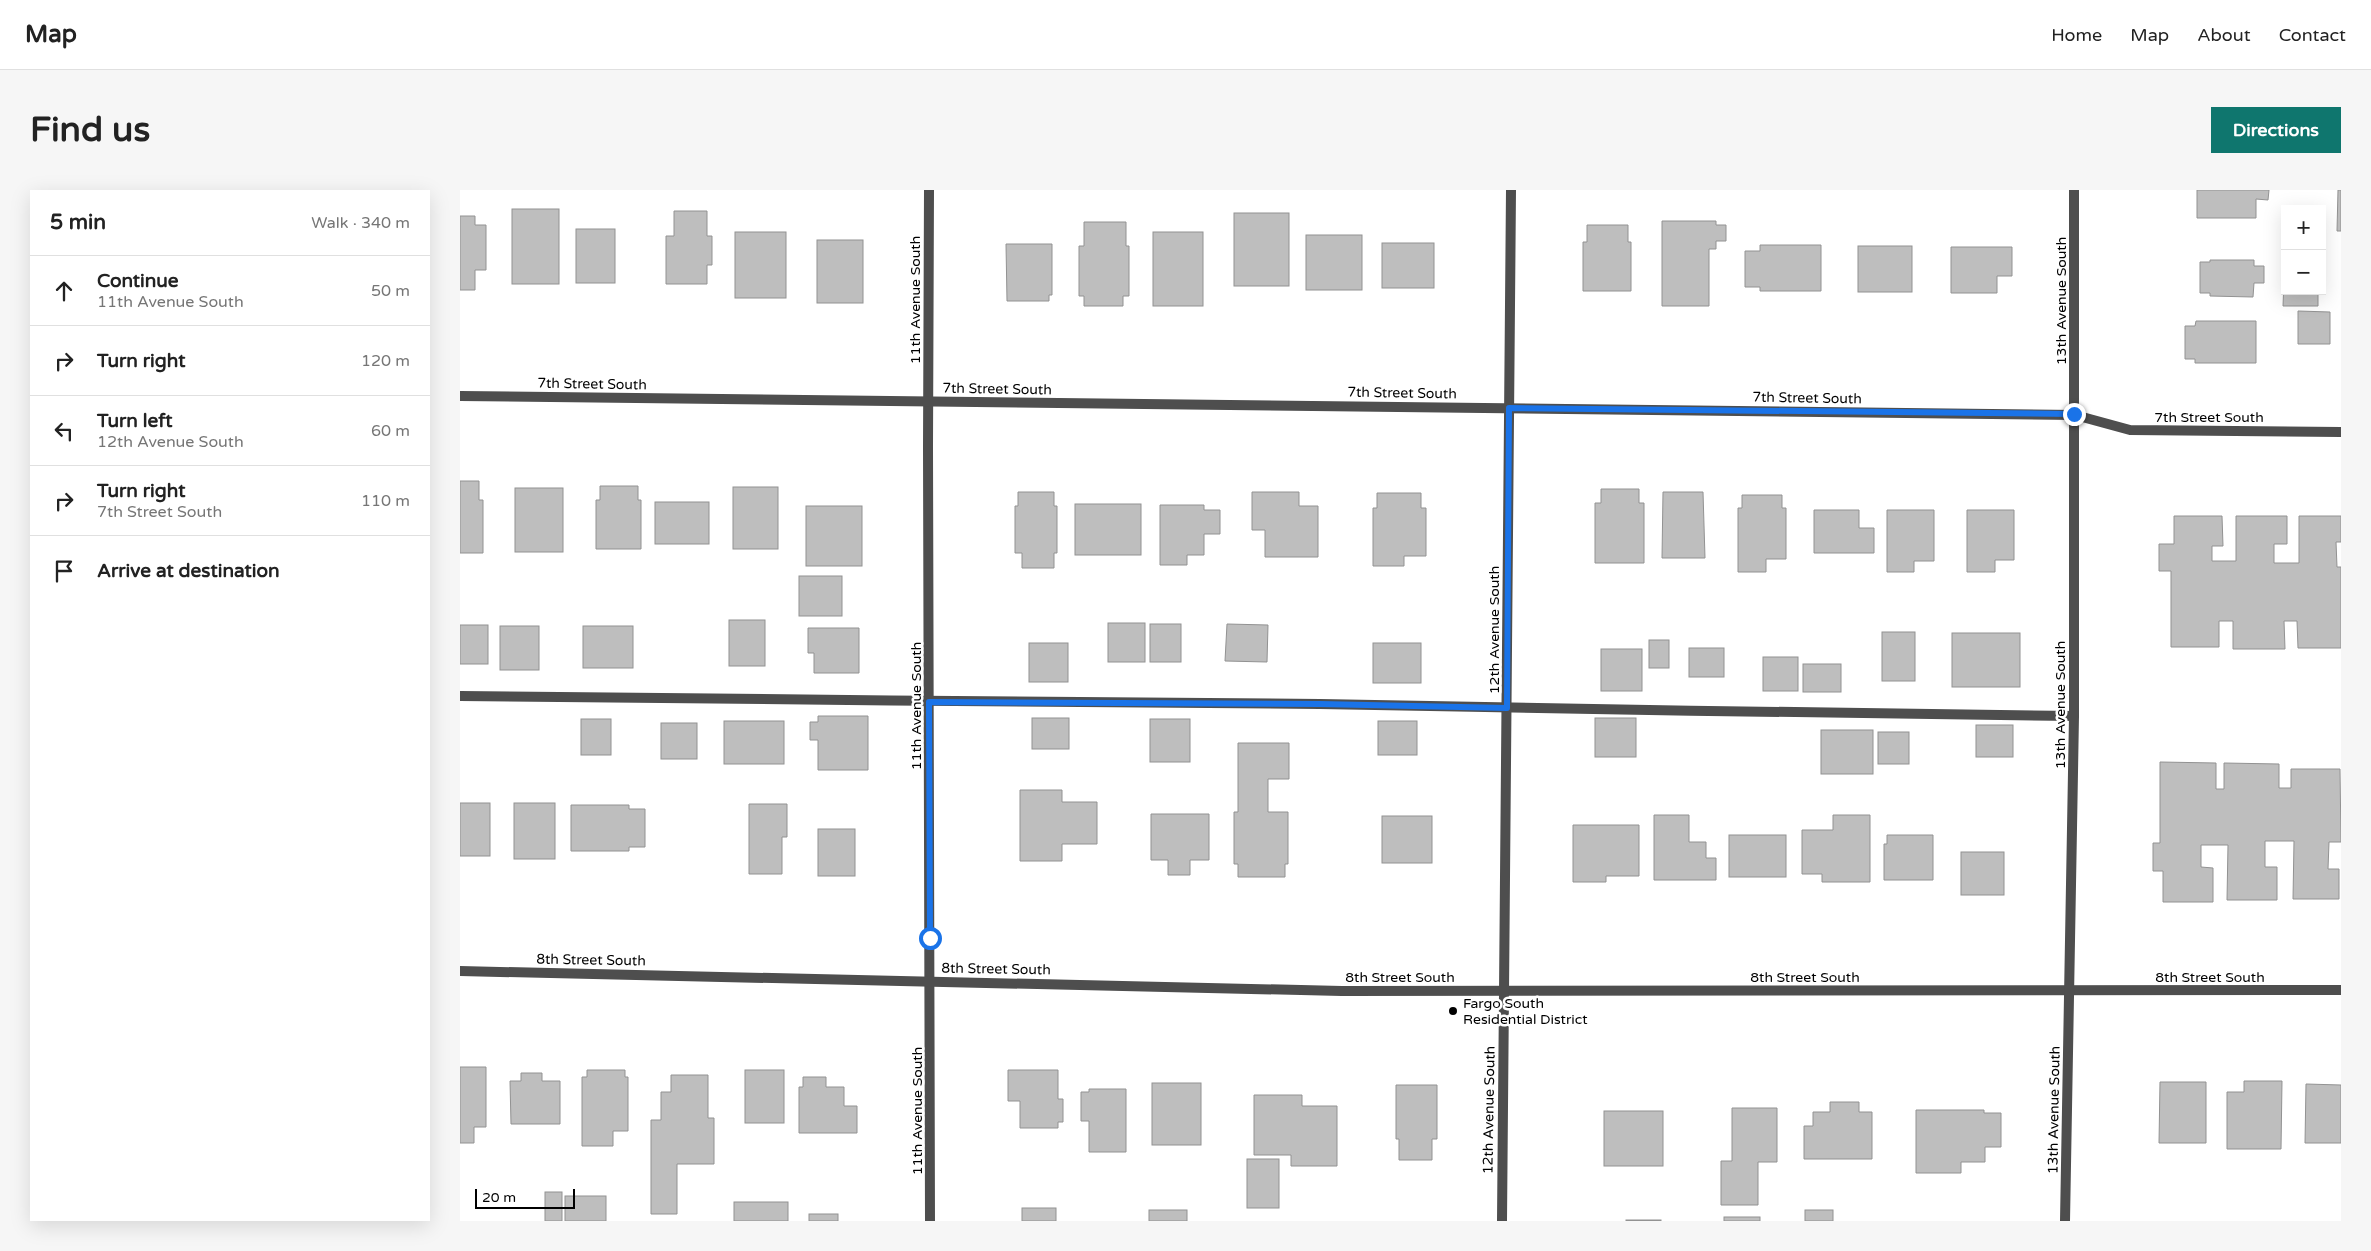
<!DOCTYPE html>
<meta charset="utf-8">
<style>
:root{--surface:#fff;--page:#f6f6f6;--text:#222;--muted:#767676;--line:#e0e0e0;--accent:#0f766e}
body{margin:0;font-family:"Varela Round",sans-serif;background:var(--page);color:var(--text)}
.controls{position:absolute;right:15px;top:15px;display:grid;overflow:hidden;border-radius:0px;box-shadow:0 5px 20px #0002}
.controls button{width:45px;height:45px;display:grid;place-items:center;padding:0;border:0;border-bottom:1px solid var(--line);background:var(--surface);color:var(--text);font:25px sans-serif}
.scale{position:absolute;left:15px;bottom:12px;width:100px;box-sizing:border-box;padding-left:5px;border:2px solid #000;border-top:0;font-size:14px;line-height:18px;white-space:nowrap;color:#000;-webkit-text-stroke:4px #fff;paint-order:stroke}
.stop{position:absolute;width:15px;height:15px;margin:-11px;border:4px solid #1a73e8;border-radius:50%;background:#fff}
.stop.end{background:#1a73e8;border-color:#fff;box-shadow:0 1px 5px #0008}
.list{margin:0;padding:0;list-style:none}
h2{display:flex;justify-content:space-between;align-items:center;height:65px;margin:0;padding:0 20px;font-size:21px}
h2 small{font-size:16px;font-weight:400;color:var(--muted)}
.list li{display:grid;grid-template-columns:32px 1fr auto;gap:15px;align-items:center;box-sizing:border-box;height:70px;padding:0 20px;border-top:1px solid var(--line)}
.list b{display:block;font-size:19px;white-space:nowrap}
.list p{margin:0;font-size:16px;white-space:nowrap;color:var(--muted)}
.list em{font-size:16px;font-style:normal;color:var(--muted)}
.icon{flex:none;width:28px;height:28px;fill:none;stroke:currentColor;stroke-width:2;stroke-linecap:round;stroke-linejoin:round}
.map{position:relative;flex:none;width:1881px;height:1031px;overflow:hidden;border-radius:0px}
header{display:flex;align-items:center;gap:30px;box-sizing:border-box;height:70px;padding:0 25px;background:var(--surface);border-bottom:1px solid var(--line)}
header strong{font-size:24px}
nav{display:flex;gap:28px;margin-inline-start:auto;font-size:18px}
.intro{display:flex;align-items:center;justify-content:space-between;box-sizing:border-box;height:120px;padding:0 30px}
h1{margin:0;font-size:35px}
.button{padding:12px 22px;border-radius:0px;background:var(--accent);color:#fff;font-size:18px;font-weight:700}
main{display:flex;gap:30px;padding:0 30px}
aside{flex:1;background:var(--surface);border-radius:0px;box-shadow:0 5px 20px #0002}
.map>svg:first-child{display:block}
.building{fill:#bebebe;stroke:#929292}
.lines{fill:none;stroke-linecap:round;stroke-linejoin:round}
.service{stroke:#4e4e4e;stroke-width:10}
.minor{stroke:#4e4e4e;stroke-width:10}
.tertiary{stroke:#4e4e4e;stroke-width:10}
.route{stroke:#1a73e8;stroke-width:6}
.poi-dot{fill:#000;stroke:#fff;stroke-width:2}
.labels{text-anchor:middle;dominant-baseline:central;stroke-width:5;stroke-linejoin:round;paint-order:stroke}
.street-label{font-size:14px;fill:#000;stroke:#fff}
.poi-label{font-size:14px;fill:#000;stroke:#fff;text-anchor:start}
</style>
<header>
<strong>Map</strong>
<nav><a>Home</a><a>Map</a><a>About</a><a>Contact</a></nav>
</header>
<div class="intro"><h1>Find us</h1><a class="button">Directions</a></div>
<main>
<aside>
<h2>5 min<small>Walk · 340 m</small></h2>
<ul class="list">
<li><svg class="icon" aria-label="ahead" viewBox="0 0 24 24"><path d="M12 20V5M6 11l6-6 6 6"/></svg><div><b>Continue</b><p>11th Avenue South</p></div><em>50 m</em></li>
<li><svg class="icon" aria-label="right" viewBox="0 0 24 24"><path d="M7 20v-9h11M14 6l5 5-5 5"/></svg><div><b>Turn right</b></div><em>120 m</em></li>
<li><svg class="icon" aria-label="left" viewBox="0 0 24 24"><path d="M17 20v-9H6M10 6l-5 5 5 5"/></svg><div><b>Turn left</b><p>12th Avenue South</p></div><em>60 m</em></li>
<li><svg class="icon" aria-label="right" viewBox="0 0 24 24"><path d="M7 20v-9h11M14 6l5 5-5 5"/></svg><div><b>Turn right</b><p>7th Street South</p></div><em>110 m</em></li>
<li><svg class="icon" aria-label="arrive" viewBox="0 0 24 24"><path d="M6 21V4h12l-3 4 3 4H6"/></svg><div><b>Arrive at destination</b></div></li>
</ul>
</aside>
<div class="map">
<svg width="1881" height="1031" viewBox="0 0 1881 1031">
<rect width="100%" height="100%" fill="#fff"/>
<!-- building -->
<g class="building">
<polygon points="1737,0 1809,0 1808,10 1796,9 1796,28 1737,28"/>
<polygon points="1878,0 1881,0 1881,41 1877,41"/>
<rect x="52" y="19" width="47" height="75"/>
<polygon points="214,21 247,21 247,46 252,46 252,75 247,75 247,94 206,94 206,46 214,46"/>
<rect x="774" y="23" width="55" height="73"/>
<polygon points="0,26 15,26 15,35 26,35 26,80 15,80 15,100 0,100"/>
<polygon points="1202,31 1256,31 1256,35 1266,35 1266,51 1256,51 1256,59 1249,59 1249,116 1202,116"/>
<polygon points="624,32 666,32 666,56 669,56 669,106 663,106 663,116 624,116 624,106 619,106 619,56 624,56"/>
<polygon points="1127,35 1168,35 1168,52 1171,52 1171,101 1123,101 1123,52 1127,52"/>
<rect x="116" y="39" width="39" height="54"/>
<rect x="275" y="42" width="51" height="66"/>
<rect x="693" y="42" width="50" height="74"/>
<rect x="846" y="45" width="56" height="55"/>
<rect x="357" y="50" width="46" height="63"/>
<rect x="922" y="53" width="52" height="45"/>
<polygon points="546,54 592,54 592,105 589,105 589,111 547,111"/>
<polygon points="1300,55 1361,55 1361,101 1300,101 1300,97 1285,97 1285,61 1300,61"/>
<rect x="1398" y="56" width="54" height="46"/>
<polygon points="1491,57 1552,57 1552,86 1537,86 1537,103 1491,103"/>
<polygon points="1750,70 1794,70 1794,76 1804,76 1804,93 1794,93 1793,107 1750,106 1750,103 1740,103 1740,72 1750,72"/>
<polygon points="1824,91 1825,101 1858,101 1858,116 1823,116"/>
<polygon points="1838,121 1870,122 1870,154 1838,154"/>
<polygon points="1736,131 1796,131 1796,173 1735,173 1735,169 1725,169 1725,136 1735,136"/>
<polygon points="0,291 19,291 19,310 23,310 23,363 0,363"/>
<polygon points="140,296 178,296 178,310 181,310 181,359 136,359 136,310 140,310"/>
<rect x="273" y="297" width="45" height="62"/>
<rect x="55" y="298" width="48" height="64"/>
<polygon points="1141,299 1179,299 1179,313 1184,313 1184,373 1135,373 1135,313 1141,313"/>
<polygon points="558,302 594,302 594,316 597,316 597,363 594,363 594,378 562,378 562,363 555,363 555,316 558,316"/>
<polygon points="792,302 839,302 839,316 858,316 858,367 805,367 805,340 792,340"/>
<polygon points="1203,302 1243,302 1245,368 1202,368"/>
<polygon points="917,303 961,303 961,318 966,318 966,366 944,366 944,376 913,376 913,318 917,318"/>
<polygon points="1282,305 1322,305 1322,318 1326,318 1326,369 1306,369 1306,382 1278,382 1278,318 1282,318"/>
<rect x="195" y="312" width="54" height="42"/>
<rect x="615" y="314" width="66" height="51"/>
<polygon points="700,315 744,315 744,320 760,320 760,344 744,344 744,365 727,365 727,375 700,375"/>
<rect x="346" y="316" width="56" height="60"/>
<polygon points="1354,320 1399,320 1399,338 1414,338 1414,363 1354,363"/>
<polygon points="1427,320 1474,320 1474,371 1454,371 1454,382 1427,382"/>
<polygon points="1507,320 1554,320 1554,370 1535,370 1535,382 1507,382"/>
<polygon points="1714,326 1762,326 1763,356 1752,356 1752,371 1776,371 1776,326 1827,326 1827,354 1814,354 1814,373 1839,373 1839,326 1881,326 1881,352 1876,352 1877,377 1881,377 1881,458 1838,458 1837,431 1824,431 1825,459 1773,459 1773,431 1759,431 1759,457 1711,457 1711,381 1699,381 1699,354 1714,354"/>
<rect x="339" y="386" width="43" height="40"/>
<rect x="269" y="430" width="36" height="46"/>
<rect x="648" y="433" width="37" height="39"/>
<rect x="690" y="434" width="31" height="38"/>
<polygon points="767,434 808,435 807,472 765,471"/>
<rect x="0" y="435" width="28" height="39"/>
<rect x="40" y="436" width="39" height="44"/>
<rect x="123" y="436" width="50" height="42"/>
<polygon points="348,438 399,438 399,483 354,483 354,463 348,463"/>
<rect x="1422" y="442" width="33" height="49"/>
<rect x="1492" y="443" width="68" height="54"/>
<rect x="1189" y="450" width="20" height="28"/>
<rect x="569" y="453" width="39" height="39"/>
<rect x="913" y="453" width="48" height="40"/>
<rect x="1229" y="458" width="35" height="29"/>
<rect x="1141" y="459" width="41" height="42"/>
<rect x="1303" y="467" width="35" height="34"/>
<rect x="1343" y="474" width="38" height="28"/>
<polygon points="358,526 408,526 408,580 358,580 358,550 350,550 350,532 358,532"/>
<rect x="572" y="528" width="37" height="31"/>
<rect x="1135" y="528" width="41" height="39"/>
<rect x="121" y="529" width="30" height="36"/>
<rect x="690" y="529" width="40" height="43"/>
<rect x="264" y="531" width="60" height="43"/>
<rect x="918" y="531" width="39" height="34"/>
<rect x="201" y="533" width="36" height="36"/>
<rect x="1516" y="535" width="37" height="32"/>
<rect x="1361" y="540" width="52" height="44"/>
<rect x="1418" y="542" width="31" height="32"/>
<polygon points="778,553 829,553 829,589 808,589 808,622 828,622 828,674 825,674 825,687 778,687 778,674 774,674 774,622 778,622"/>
<polygon points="1700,572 1756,573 1756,599 1764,599 1764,573 1819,574 1819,598 1831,598 1831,579 1880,579 1881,652 1869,652 1868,679 1879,679 1879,709 1833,709 1834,651 1805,651 1805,677 1817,677 1817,710 1767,710 1768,655 1741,655 1741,677 1753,678 1753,712 1703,712 1703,681 1693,681 1693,653 1700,653"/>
<polygon points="560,600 602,600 602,612 637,612 637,654 602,654 602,671 560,671"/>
<rect x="0" y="613" width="30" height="53"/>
<rect x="54" y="613" width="41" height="56"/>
<polygon points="289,614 327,614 327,647 322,647 322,684 289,684"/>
<polygon points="111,615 169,615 169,619 185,619 185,657 169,657 169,661 111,661"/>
<polygon points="691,624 749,624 749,670 730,670 730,685 708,685 708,670 691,670"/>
<polygon points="1194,625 1229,625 1229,652 1246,652 1246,668 1256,668 1256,690 1194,690"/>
<polygon points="1373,625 1410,625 1410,692 1362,692 1362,684 1342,684 1342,640 1373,640"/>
<rect x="922" y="626" width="50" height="47"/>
<polygon points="1113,635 1179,635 1179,686 1146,686 1146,692 1113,692"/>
<rect x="358" y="639" width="37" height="47"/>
<rect x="1269" y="645" width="57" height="42"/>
<polygon points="1427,645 1473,645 1473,690 1424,690 1424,654 1427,654"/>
<rect x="1501" y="662" width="43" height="43"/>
<polygon points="0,877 26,877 26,937 14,937 14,953 0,953"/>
<polygon points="127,880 165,880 165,887 168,887 168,941 153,941 153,956 122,956 122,887 127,887"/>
<rect x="285" y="880" width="39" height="53"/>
<polygon points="548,880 598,880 598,909 603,909 603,932 598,932 598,938 560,938 560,911 548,911"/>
<polygon points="61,883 82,883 82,891 100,891 100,934 51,934 50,891 61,891"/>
<polygon points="211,885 248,885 248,928 254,928 254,974 217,974 217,1024 191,1024 191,930 201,930 201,902 211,902"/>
<polygon points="343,887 366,887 366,897 384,897 384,916 397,916 397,943 339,943 339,897 343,897"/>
<polygon points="1784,891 1822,891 1821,959 1767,959 1767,902 1784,902"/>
<polygon points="1700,892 1746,892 1746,953 1699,953"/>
<rect x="692" y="893" width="49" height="62"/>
<polygon points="1846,894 1881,895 1881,953 1845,953"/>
<polygon points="936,895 977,895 977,949 972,949 972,970 939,970 939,949 936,949"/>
<polygon points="629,899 666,899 666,962 629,962 629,931 621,931 621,902 629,902"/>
<polygon points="794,905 842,905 842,916 877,916 877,976 831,976 831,965 794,965"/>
<polygon points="1370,912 1399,912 1399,922 1412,922 1412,969 1344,969 1344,936 1353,936 1353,922 1370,922"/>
<polygon points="1272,918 1317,918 1317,972 1298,972 1298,1015 1261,1015 1261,971 1272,971"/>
<polygon points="1456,920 1524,920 1524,923 1541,923 1541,957 1525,957 1525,972 1501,972 1501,983 1456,983"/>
<rect x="1144" y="921" width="59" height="55"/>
<rect x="787" y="969" width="32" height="49"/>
<rect x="85" y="1002" width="17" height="29"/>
<rect x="105" y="1006" width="41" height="25"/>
<rect x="274" y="1012" width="54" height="19"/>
<rect x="562" y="1018" width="34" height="13"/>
<rect x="689" y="1020" width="38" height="11"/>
<rect x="1345" y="1020" width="28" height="11"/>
<rect x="349" y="1024" width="29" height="7"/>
<rect x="1264" y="1027" width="36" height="4"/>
<rect x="1166" y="1030" width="35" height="1"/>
</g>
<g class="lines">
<!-- service -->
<path class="service" d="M0 506C287 511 573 510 860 514 1111 518 1363 524 1614 526"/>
<!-- minor -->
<g class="minor">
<polyline points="469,0 468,257 470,1031"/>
<polyline points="0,206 1615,225 1670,240 1881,242"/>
<polyline points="0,781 882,801 1881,800"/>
<polyline points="1042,1031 1051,0"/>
</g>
<!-- tertiary -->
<polyline class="tertiary" points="1605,1031 1614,526 1614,0"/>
</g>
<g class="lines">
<!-- route -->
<polyline class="route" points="470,748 469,512 860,514 1047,518 1049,218 1614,224"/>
</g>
<!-- markers -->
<circle class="poi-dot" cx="993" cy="821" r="5"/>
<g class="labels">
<!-- street labels -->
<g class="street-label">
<text transform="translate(455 110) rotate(-90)">11th Avenue South</text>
<text transform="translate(1601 111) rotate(-90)">13th Avenue South</text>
<text transform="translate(132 194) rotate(1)">7th Street South</text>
<text transform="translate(537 199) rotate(1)">7th Street South</text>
<text transform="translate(942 203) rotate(1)">7th Street South</text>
<text transform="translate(1347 208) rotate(1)">7th Street South</text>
<text x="1749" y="227">7th Street South</text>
<text transform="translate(1034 440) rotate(-90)">12th Avenue South</text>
<text transform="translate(1600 515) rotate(-90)">13th Avenue South</text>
<text transform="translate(456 516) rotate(-90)">11th Avenue South</text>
<text transform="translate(131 770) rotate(1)">8th Street South</text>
<text transform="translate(536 779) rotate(1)">8th Street South</text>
<text x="940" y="787">8th Street South</text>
<text x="1345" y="787">8th Street South</text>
<text x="1750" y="787">8th Street South</text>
<text transform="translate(1029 920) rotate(-89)">12th Avenue South</text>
<text transform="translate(1594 920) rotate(-89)">13th Avenue South</text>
<text transform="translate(457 921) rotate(-90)">11th Avenue South</text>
</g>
<!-- poi labels -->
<g class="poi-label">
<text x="1003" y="813">Fargo South<tspan x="1003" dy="16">Residential District</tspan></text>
</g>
</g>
</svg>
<div class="controls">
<button>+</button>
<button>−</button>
</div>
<div class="scale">20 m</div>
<div class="stop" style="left:470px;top:748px"></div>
<div class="stop end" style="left:1614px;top:224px"></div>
</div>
</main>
